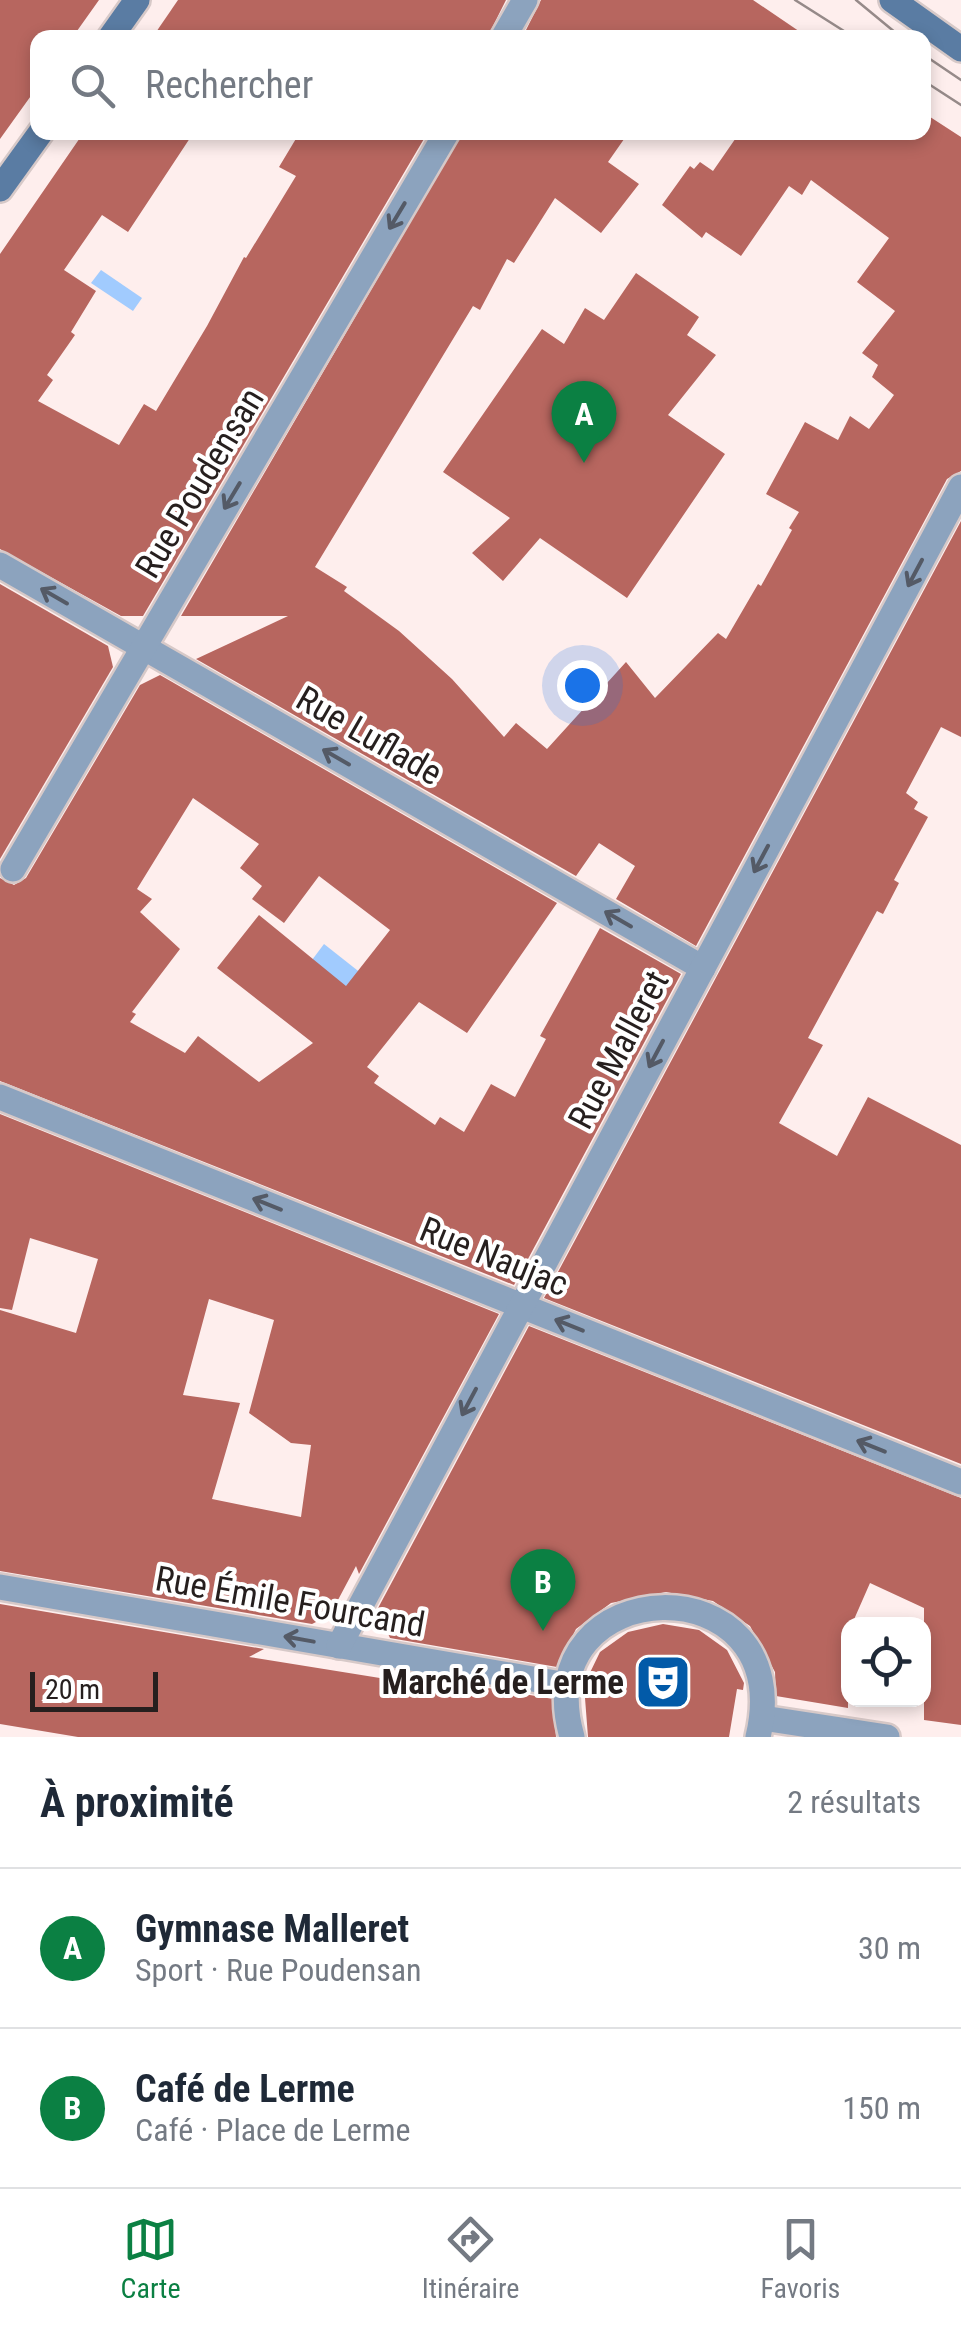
<!DOCTYPE html>
<html lang="fr">
<meta charset="utf-8">
<style>
:root{--surface:#fff;--page:#f6f6f7;--text:#1f2937;--muted:#747a83;--line:#e0e1e3;--accent:#0b8043}
body{margin:0;font-family:"Roboto Condensed",sans-serif;background:var(--page);color:var(--text)}
.controls{position:absolute;right:30px;bottom:30px;display:grid;overflow:hidden;border-radius:20px;box-shadow:0 5px 15px #0003}
.controls button{width:90px;height:90px;display:grid;place-items:center;padding:0;border:0;border-bottom:2px solid var(--line);background:var(--surface);color:var(--text);font:50px sans-serif}
.scale{position:absolute;left:30px;bottom:25px;width:128px;box-sizing:border-box;padding-left:10px;border:5px solid #261f1e;border-top:0;font-size:28px;line-height:35px;white-space:nowrap;color:#261f1e;-webkit-text-stroke:8px #fff;paint-order:stroke}
.you{position:absolute;left:582px;top:685px;width:35px;height:35px;margin:-25px;border:8px solid #fff;border-radius:50%;background:#1a73e8;box-shadow:0 0 0 15px #1a73e833}
.badge{display:grid;place-items:center;width:65px;height:65px;border-radius:50%;background:var(--accent);color:#fff;font-size:32px;font-weight:700}
.pin{position:absolute;translate:-50% -82px;filter:drop-shadow(0 2px 5px #0008)}
.pin::after{content:'';position:absolute;top:52px;width:35px;height:30px;background:inherit;clip-path:polygon(0 0,100% 0,50% 100%)}
.list{margin:0;padding:0;list-style:none}
h2{display:flex;justify-content:space-between;align-items:center;height:130px;margin:0;padding:0 40px;font-size:42px}
h2 small{font-size:32px;font-weight:400;color:var(--muted)}
.list li{display:grid;grid-template-columns:65px 1fr auto;gap:30px;align-items:center;box-sizing:border-box;height:160px;padding:0 40px;border-top:2px solid var(--line)}
.list b{display:block;font-size:38px;white-space:nowrap}
.list p{margin:0;font-size:32px;white-space:nowrap;color:var(--muted)}
.list em{font-size:32px;font-style:normal;color:var(--muted)}
.icon{flex:none;width:55px;height:55px;fill:none;stroke:currentColor;stroke-width:2;stroke-linecap:round;stroke-linejoin:round}
.map{position:relative;flex:none;width:961px;height:1737px;overflow:hidden}
.search{position:absolute;background:var(--surface);box-shadow:0 5px 15px #0003;left:30px;right:30px;top:30px;height:110px;display:flex;align-items:center;gap:25px;box-sizing:border-box;padding:0 35px;border-radius:20px;color:var(--muted);font-size:38px}
.sheet{height:450px;background:var(--surface)}
nav{display:flex;justify-content:space-around;align-items:center;box-sizing:border-box;height:140px;border-top:2px solid var(--line);background:var(--surface);font-size:28px;color:var(--muted)}
nav a{display:grid;justify-items:center;gap:5px}
nav .on{color:var(--accent)}
.map>svg:first-child{display:block}
.water{fill:#a1cbfe}
.building{fill:#b7665f;fill-rule:evenodd}
.lines{fill:none;stroke-linecap:round;stroke-linejoin:round}
.street-casing{stroke:#d7c9c8;stroke-width:30}
.secondary-casing{stroke:#d7c9c8;stroke-width:30}
.street{stroke:#8ca3be;stroke-width:25}
.secondary{stroke:#5a7ca3;stroke-width:25}
.tram{stroke:#968a89;stroke-width:2.5}
.oneway{stroke:#545a66}
.labels{text-anchor:middle;dominant-baseline:central;stroke-width:8;stroke-linejoin:round;paint-order:stroke}
.street-label{font-size:35px;fill:#261f1e;stroke:#fff}
.poi-label{font-size:35px;font-weight:bold;fill:#261f1e;stroke:#fff;text-anchor:end}
</style>
<div class="map">
<svg width="961" height="1737" viewBox="0 0 961 1737">
<rect width="100%" height="100%" fill="#feeeed"/>
<!-- water -->
<g class="water">
<polygon points="101,270 142,298 133,311 91,283"/>
<polygon points="324,944 362,974 347,993 309,964"/>
</g>
<!-- building -->
<g class="building">
<polygon points="0,0 99,0 72,38 38,38 38,86 0,139"/>
<polygon points="178,0 506,0 487,38 152,38"/>
<polygon points="541,0 753,0 809,38 522,38"/>
<polygon points="924,113 961,137 961,471 947,479 696,946 616,899 635,866 599,843 576,876 196,659 288,616 181,616 463,132 629,132 608,162 639,184 601,233 555,198 514,263 507,259 480,310 473,306 315,567 347,587 344,591 399,631 452,679 504,737 516,723 547,749 626,662 655,698 718,633 726,639 758,584 761,586 792,530 789,528 799,512 766,494 805,422 838,440 850,416 869,429 894,395 872,377 878,365 862,353 895,311 857,282 889,238 811,180 802,195 789,186 741,256 706,232 702,238 662,205 690,166 694,169 700,162 713,171 740,132 924,132"/>
<polygon points="84,132 194,132 128,232 102,215 64,270 96,291 71,332 75,335 47,375 53,380 38,401 119,445 144,404 156,411 207,326 244,257 246,258 296,176 279,167 300,132 428,132 143,616 121,616 0,549 0,254"/>
<polygon points="636,273 699,317 687,335 716,355 668,415 725,454 627,598 540,538 503,581 472,553 510,518 443,472 542,329 564,344 585,308 604,320"/>
<polygon points="961,521 961,737 941,727 906,793 918,802 914,809 928,817 894,880 899,883 883,914 877,911 808,1038 823,1045 779,1123 837,1156 868,1097 961,1145 961,1464 544,1298"/>
<polygon points="0,584 108,646 113,667 0,859"/>
<path d="M160 675 557 903 467 1033 419 1002 367 1067 379 1076 374 1083 435 1125 440 1117 464 1132 491 1084 515 1097 546 1039 540 1036 600 928 681 974 514 1285 0 1081V878L14 885 26 878 140 685ZM193 798 259 844 240 868 262 886 252 899 284 923 319 876 390 930 346 986 259 915 217 968 313 1043 259 1082 198 1036 185 1053 130 1022 136 1014 132 1012 180 949 140 912 152 899 137 889Z"/>
<path d="M0 1114 499 1314 359 1574 356 1566 330 1615 312 1624 0 1571V1310L76 1333 98 1259 30 1238 12 1310 0 1308ZM209 1299 274 1320 249 1413 291 1443 311 1445 301 1517 212 1499 240 1403 183 1395Z"/>
<polygon points="529,1326 961,1498 961,1725 924,1720 924,1608 870,1583 852,1624 848,1624 848,1708 776,1696 775,1672 750,1626 713,1601 666,1592 611,1603 576,1629 557,1667 390,1638 377,1610"/>
<polygon points="0,1604 264,1649 249,1657 411,1683 407,1674 553,1699 556,1737 78,1737 0,1724"/>
<polygon points="663,1624 699,1630 727,1650 744,1683 743,1690 737,1689 729,1737 588,1737 584,1685 600,1652 628,1632"/>
</g>
<g class="lines">
<!-- street casing -->
<g class="street-casing">
<g id="street">
<polyline points="503,38 525,0"/>
<polyline points="0,565 703,968"/>
<polyline points="13,869 447,132"/>
<polyline points="0,1097 961,1482"/>
<polyline points="0,1587 567,1685"/>
<polyline points="339,1646 961,487"/>
<polyline points="763,1718 887,1737"/>
<path d="M572 1737C524 1569 800 1560 758 1737"/>
</g>
</g>
<!-- secondary casing -->
<g class="secondary-casing">
<g id="secondary">
<polyline points="892,0 961,49"/>
<polyline points="110,38 137,0"/>
<polyline points="0,189 41,132"/>
</g>
</g>
<!-- street -->
<use href="#street" class="street"/>
<!-- secondary -->
<use href="#secondary" class="secondary"/>
<!-- tram -->
<g class="tram">
<polyline points="795,0 855,38"/>
<polyline points="856,0 902,38"/>
<polyline points="924,55 961,80"/>
<polyline points="924,81 961,105"/>
</g>
</g>
<!-- one-way arrows -->
<defs><path id="oneway-shaft" d="M-6 0H5M1.5-3L5.5 0L1.5 3" fill="none" stroke-width="1.6" stroke-linecap="round" stroke-linejoin="round" transform="scale(2.5)"/></defs>
<g class="oneway">
<use href="#oneway-shaft" transform="translate(397 216) rotate(121)"/>
<use href="#oneway-shaft" transform="translate(232 496) rotate(121)"/>
<use href="#oneway-shaft" transform="translate(915 573) rotate(118)"/>
<use href="#oneway-shaft" transform="translate(54 596) rotate(-150)"/>
<use href="#oneway-shaft" transform="translate(336 757) rotate(-150)"/>
<use href="#oneway-shaft" transform="translate(761 859) rotate(118)"/>
<use href="#oneway-shaft" transform="translate(618 919) rotate(-150)"/>
<use href="#oneway-shaft" transform="translate(656 1054) rotate(118)"/>
<use href="#oneway-shaft" transform="translate(267 1204) rotate(-158)"/>
<use href="#oneway-shaft" transform="translate(569 1325) rotate(-158)"/>
<use href="#oneway-shaft" transform="translate(469 1402) rotate(118)"/>
<use href="#oneway-shaft" transform="translate(871 1446) rotate(-158)"/>
<use href="#oneway-shaft" transform="translate(299 1639) rotate(-170)"/>
</g>
<!-- icons -->
<defs>
<g id="theatre-square" transform="scale(2.875)"><rect x="-9" y="-9" width="18" height="18" rx="4" fill="#025aa8" stroke="#fff"/><path d="M-5-5.5Q0-4 5-5.5V0Q5 5 0 6Q-5 5-5 0ZM-3.3-2.5H-1v1.5H-3.3ZM1-2.5H3.3v1.5H1ZM-2.8 1Q0 5.5 2.8 1Z" fill="#fff"/></g>
</defs>
<g fill-rule="evenodd">
<use href="#theatre-square" x="663" y="1682"/>
</g>
<g class="labels">
<!-- street labels -->
<g class="street-label">
<text transform="translate(200 483) rotate(-59)">Rue Poudensan</text>
<text transform="translate(369 736) rotate(30)">Rue Luflade</text>
<text transform="translate(619 1050) rotate(-62)">Rue Malleret</text>
<text transform="translate(494 1257) rotate(22)">Rue Naujac</text>
<text transform="translate(290 1602) rotate(10)">Rue Émile Fourcand</text>
</g>
<!-- poi labels -->
<g class="poi-label">
<text x="624" y="1682">Marché de Lerme</text>
</g>
</g>
</svg>
<div class="controls">
<button><svg class="icon" aria-label="locate" viewBox="0 0 24 24"><circle cx="12" cy="12" r="6"/><path d="M12 2v4M12 18v4M2 12h4M18 12h4"/></svg></button>
</div>
<div class="scale">20 m</div>
<div class="you"></div>
<div class="pin badge" style="left:584px;top:463px">A</div>
<div class="pin badge" style="left:543px;top:1631px">B</div>
<div class="search"><svg class="icon" aria-label="search" viewBox="0 0 24 24"><circle cx="10" cy="10" r="6"/><path d="M15 15l6 6"/></svg>Rechercher</div>
</div>
<section class="sheet">
<h2>À proximité<small>2 résultats</small></h2>
<ul class="list">
<li><span class="badge">A</span><div><b>Gymnase Malleret</b><p>Sport · Rue Poudensan</p></div><em>30 m</em></li>
<li><span class="badge">B</span><div><b>Café de Lerme</b><p>Café · Place de Lerme</p></div><em>150 m</em></li>
</ul>
</section>
<nav>
<a class="on"><svg class="icon" aria-label="map" viewBox="0 0 24 24"><path d="M3 6l6-2 6 2 6-2v14l-6 2-6-2-6 2zM9 4v14M15 6v14"/></svg>Carte</a>
<a><svg class="icon" aria-label="directions" viewBox="0 0 24 24"><path d="M12 3l9 9-9 9-9-9zM9 14v-3h6M13 9l2 2-2 2"/></svg>Itinéraire</a>
<a><svg class="icon" aria-label="saved" viewBox="0 0 24 24"><path d="M7 4h10v16l-5-4-5 4z"/></svg>Favoris</a>
</nav>
